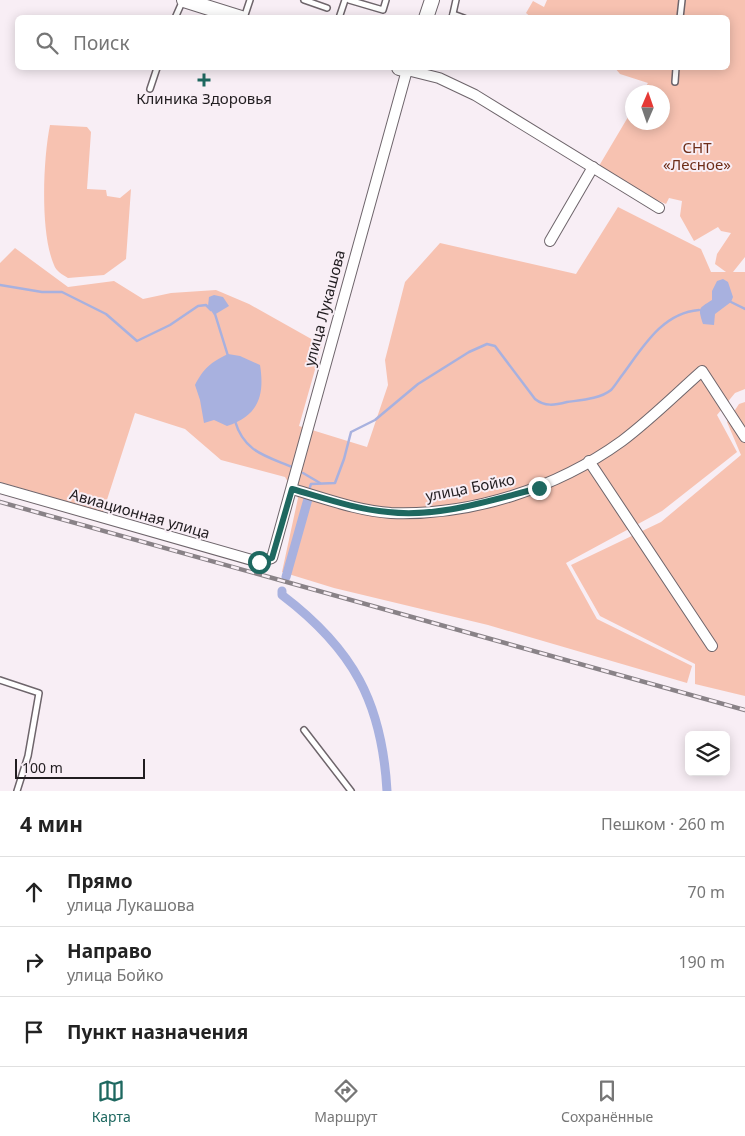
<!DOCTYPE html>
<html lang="ru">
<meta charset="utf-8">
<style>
:root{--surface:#fff;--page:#f2f2f2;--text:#222;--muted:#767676;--line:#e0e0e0;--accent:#1e6860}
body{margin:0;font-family:"Noto Sans",sans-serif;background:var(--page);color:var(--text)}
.controls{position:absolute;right:15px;bottom:15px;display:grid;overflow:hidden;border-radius:8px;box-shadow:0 2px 12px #0003}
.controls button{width:45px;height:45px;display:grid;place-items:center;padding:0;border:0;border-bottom:1px solid var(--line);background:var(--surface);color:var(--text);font:25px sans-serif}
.compass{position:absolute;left:625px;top:85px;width:45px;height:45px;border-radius:50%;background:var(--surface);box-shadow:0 2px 12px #0003;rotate:2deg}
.scale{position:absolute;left:15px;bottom:12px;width:130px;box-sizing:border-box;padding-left:5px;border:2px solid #211d20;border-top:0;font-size:14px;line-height:18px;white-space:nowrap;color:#211d20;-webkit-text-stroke:4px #f8eef5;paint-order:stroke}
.stop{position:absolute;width:15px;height:15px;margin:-11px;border:4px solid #1e6860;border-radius:50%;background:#fff}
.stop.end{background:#1e6860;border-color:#fff;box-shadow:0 1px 5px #0008}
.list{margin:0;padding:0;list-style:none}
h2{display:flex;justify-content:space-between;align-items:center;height:65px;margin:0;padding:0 20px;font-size:21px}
h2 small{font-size:16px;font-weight:400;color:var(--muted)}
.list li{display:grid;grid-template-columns:32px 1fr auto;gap:15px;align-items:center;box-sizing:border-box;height:70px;padding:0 20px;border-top:1px solid var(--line)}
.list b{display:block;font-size:19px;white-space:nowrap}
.list p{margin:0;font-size:16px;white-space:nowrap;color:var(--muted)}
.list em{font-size:16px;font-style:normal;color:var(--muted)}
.icon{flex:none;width:28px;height:28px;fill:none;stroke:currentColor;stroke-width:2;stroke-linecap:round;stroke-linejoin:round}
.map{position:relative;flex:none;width:745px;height:791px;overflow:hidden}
.search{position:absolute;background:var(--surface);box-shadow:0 2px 12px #0003;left:15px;right:15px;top:15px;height:55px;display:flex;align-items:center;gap:12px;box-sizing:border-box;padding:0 18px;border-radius:8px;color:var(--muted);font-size:19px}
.sheet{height:275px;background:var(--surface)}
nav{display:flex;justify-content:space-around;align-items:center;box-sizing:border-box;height:70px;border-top:1px solid var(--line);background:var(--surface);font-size:14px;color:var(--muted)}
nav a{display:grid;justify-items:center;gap:2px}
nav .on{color:var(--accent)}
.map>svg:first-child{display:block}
.green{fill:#f7c2b1}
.water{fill:#a8b1df}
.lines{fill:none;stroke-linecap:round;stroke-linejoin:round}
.stream{stroke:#a8b1df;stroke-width:2.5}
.canal{stroke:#a8b1df;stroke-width:9}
.lane-casing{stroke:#6e656b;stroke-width:8}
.street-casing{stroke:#6e656b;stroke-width:12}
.secondary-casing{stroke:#6e656b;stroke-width:16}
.lane{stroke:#fff;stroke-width:5}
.street{stroke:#fff;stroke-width:10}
.secondary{stroke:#fff;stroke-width:14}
.rail-casing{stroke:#898287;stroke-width:4.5}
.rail{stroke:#f8eef5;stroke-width:2.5;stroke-dasharray:8;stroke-linecap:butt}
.route{stroke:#1e6860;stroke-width:6}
.poi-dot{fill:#1e6860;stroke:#f8eef5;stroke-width:2}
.labels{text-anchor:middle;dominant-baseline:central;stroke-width:4;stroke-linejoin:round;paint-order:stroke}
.poi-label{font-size:15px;fill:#211d20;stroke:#f8eef5}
.park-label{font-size:15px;fill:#6e2e19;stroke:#f8eef5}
.street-label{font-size:15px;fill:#211d20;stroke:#f8eef5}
</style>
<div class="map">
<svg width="745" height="791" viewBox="0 0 745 791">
<rect width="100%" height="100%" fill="#f8eef5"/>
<!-- green -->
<g class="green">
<polygon points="547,0 745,0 745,257 733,272 745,272 745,389 735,393 717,415 737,452 662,511 566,563 597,619 692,666 687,683 488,625 334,588 282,572 298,498 285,477 221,460 185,429 135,413 103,512 0,482 0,263 15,248 68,287 114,281 143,299 171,293 216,290 249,304 322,345 299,426 367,447 388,385 385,360 405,282 440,243 576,274 618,207 701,249 711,272 726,272 715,264 717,254 731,233 721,231 718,227 694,241 680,216 682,201 669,198 666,204 616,183 596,171 631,112 632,106 632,122 662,122 662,92 642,92 648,83 620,74 615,68 728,68 728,18 532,18 526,13 533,1 544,7"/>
<path d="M50 125 87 127 91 132 87 189 106 190 107 196 120 198 131 189 126 259 104 275 68 278C63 275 56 271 54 265 40 233 43 160 50 125Z"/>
<polygon points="745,402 745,696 695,684 695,664 600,616 571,565 661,522 741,455 727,422 739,404"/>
</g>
<!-- water -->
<g class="water">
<path d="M723 279 728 282 733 297 731 302 715 314 714 325 703 324C698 307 698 309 712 300V291L717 281Z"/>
<polygon points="214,295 223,297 229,306 214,315 208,306 209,297"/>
<path d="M228 354 240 356 260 365C265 396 258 416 227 426L214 420 204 423 200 400 195 385C203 369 211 362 228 354Z"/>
</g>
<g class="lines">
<!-- stream -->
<g class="stream">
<polyline points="0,285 42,292 62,292 106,314 137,341 170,325 198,306 206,305 211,310"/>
<polyline points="731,302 745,309"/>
<polyline points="215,314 228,356"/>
<path d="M235 421C244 452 266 456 292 467"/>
<polyline points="303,473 320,483"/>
<path d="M310 487 311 484 335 483 344 459 351 432 375 420 418 384 469 352 487 344 495 346 535 399C545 407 555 405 567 402 581 400 600 399 611 390 615 386 619 379 623 374 643 347 662 313 699 310"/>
</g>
<!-- canal -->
<g class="canal">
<polyline points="286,577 308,499"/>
<path d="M282 591V595C353 649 382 702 387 791"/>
</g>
<!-- lane casing -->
<g class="lane-casing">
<g id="lane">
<polyline points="304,0 327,8"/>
<polyline points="349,0 383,10 386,0"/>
<polyline points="453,14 464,18"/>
<polyline points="175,18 183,0"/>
<polyline points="244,18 250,0"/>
<polyline points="339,18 345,0"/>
<polyline points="452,18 456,0"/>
<polyline points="680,18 682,0"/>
<polyline points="675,82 676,68"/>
<polyline points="150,89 157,68"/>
<polyline points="0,680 39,693 28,756 17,791"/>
<polyline points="304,730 351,791"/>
</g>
</g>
<!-- street casing -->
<g class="street-casing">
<g id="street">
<polyline points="550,241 593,167"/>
<polyline points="589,461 712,646"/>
<polyline points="0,488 259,562 272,558 407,70 439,78 475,95 659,208"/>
<path d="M292 489C324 498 358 511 391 513 472 516 557 488 622 441 650 420 676 394 702 371L745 437"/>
</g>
</g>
<!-- secondary casing -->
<g class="secondary-casing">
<g id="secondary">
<polyline points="184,0 241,18"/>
<polyline points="426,18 432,0"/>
<polyline points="399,68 407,70 407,68"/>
</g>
</g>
<!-- lane -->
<use href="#lane" class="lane"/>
<!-- street -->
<use href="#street" class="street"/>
<!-- secondary -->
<use href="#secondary" class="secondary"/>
<!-- rail casing -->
<g class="rail-casing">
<polyline id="rail" points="0,502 745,710"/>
</g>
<!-- rail -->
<use href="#rail" class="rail"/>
</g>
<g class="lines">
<!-- route -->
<path class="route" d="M259 562 272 558 292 489C324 498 355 509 388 512 439 518 491 500 539 488"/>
</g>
<!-- markers -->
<path class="poi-dot" d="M201.5 72.5h5v5h5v5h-5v5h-5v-5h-5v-5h5z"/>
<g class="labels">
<!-- poi labels -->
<g class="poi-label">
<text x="204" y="98">Клиника Здоровья</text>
</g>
<!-- park labels -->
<g class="park-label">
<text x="697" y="147">СНТ<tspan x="697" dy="17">«Лесное»</tspan></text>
</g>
<!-- street labels -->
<g class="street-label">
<text transform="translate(324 308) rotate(-75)">улица Лукашова</text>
<text transform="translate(470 487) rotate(-11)">улица Бойко</text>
<text transform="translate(140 513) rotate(16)">Авиационная улица</text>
</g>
</g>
</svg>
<div class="controls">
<button><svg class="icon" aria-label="layers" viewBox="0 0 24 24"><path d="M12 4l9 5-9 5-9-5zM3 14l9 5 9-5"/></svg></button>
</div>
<svg class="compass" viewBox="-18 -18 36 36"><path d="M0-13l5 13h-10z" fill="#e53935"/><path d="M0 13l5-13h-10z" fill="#767676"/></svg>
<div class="scale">100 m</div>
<div class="stop" style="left:259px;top:562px"></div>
<div class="stop end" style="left:539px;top:488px"></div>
<div class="search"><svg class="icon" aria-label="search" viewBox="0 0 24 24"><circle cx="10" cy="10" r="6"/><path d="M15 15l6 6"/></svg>Поиск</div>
</div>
<section class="sheet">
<h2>4 мин<small>Пешком · 260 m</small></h2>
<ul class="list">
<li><svg class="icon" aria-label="ahead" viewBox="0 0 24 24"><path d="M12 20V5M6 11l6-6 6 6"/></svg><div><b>Прямо</b><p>улица Лукашова</p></div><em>70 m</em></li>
<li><svg class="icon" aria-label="right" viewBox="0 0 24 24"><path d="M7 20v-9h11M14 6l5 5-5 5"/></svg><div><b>Направо</b><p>улица Бойко</p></div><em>190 m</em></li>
<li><svg class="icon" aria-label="arrive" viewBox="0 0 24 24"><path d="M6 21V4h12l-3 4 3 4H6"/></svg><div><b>Пункт назначения</b></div></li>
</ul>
</section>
<nav>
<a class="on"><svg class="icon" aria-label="map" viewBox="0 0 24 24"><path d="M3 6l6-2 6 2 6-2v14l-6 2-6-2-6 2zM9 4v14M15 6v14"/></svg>Карта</a>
<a><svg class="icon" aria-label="directions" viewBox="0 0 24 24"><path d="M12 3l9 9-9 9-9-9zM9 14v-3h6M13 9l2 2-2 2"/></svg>Маршрут</a>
<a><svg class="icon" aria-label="saved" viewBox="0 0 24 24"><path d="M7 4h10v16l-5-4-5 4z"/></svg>Сохранённые</a>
</nav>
